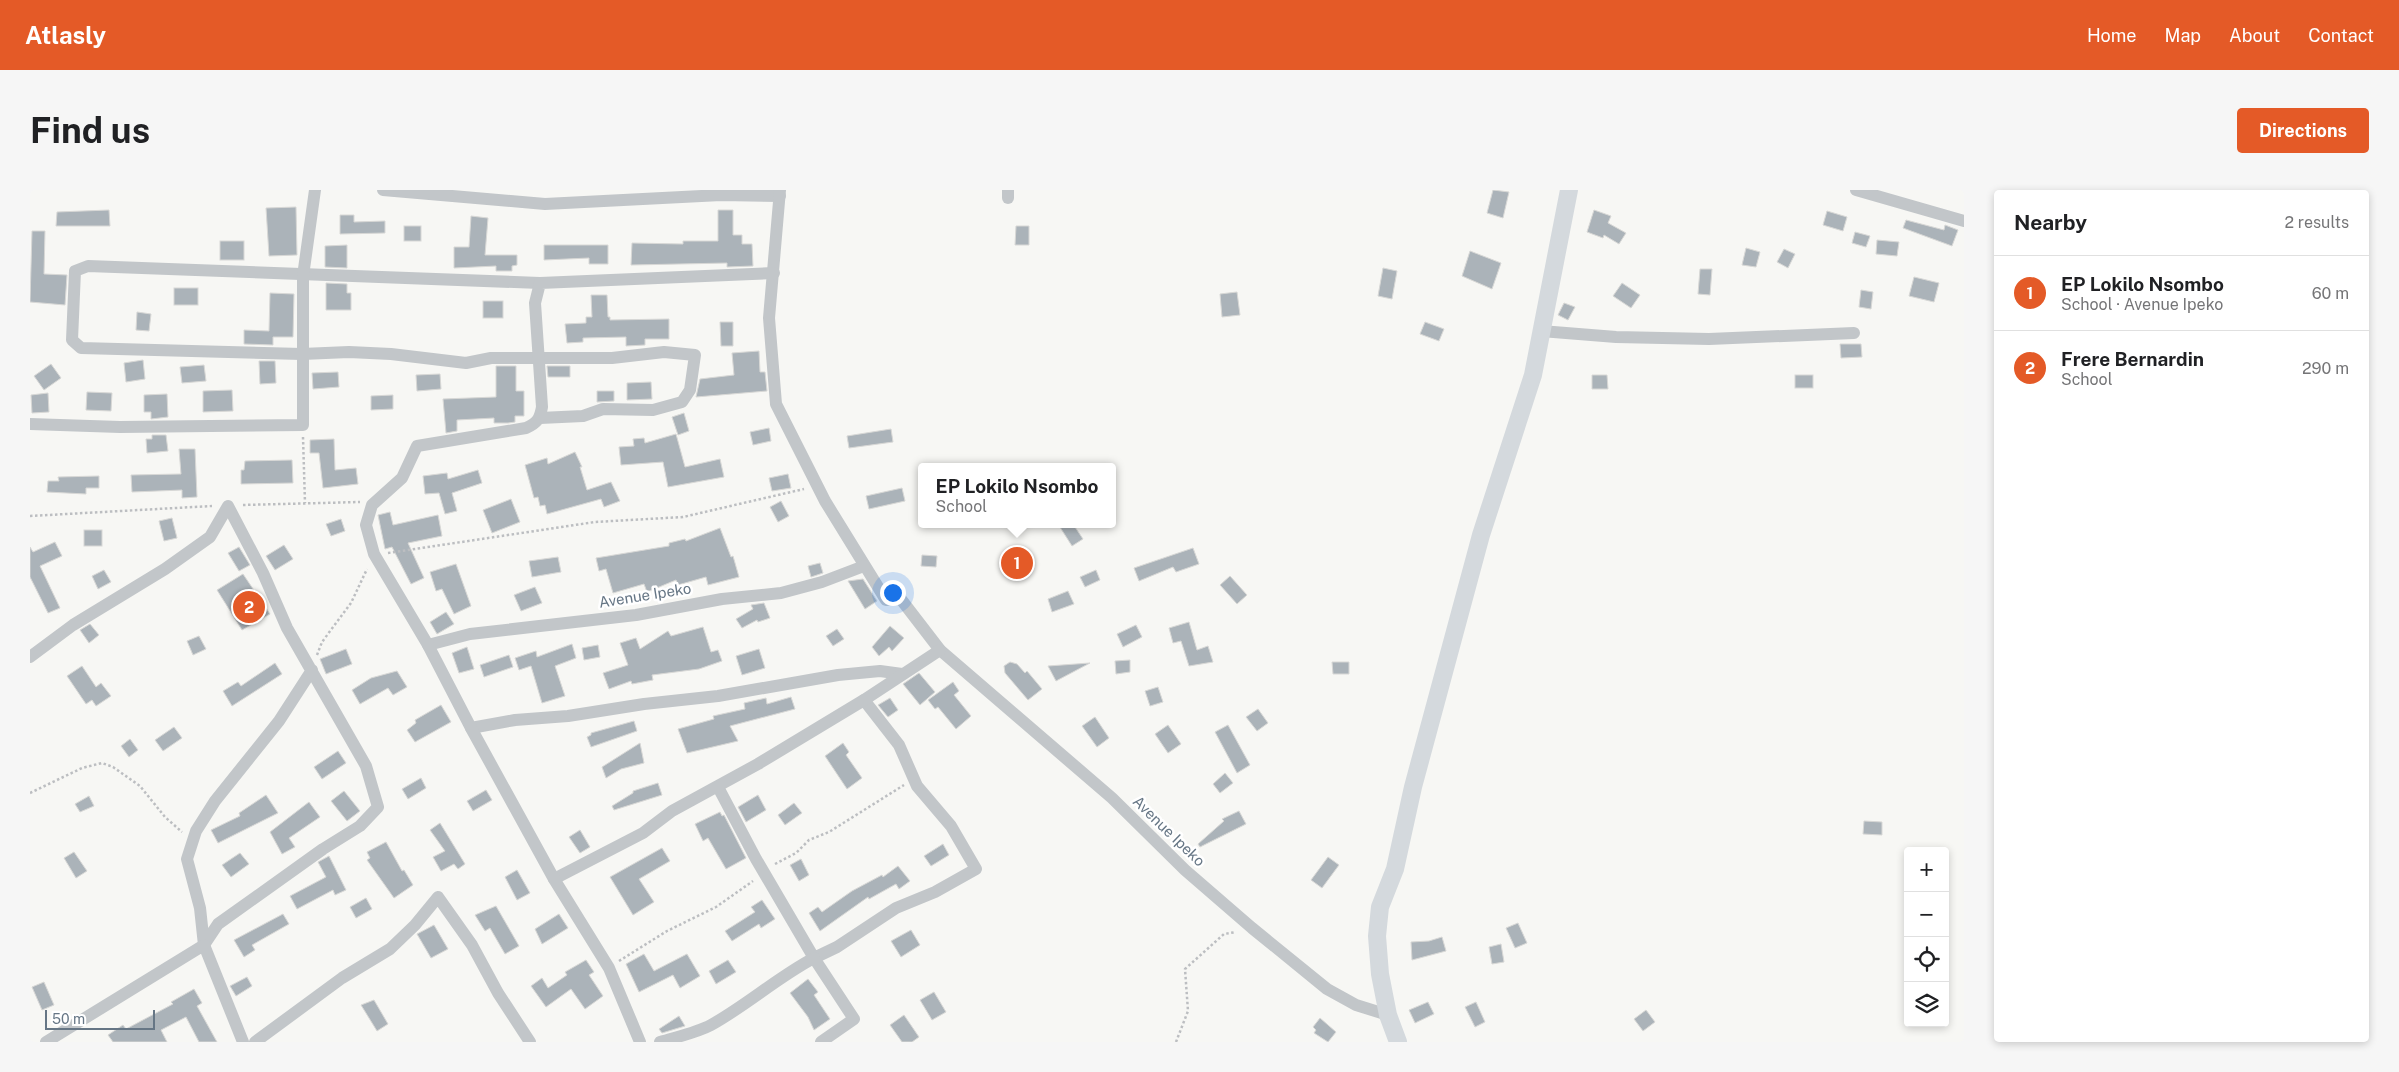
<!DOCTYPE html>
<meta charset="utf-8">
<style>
:root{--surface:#fff;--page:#f6f6f6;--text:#202124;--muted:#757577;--line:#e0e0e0;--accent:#e45a27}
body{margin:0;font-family:"Public Sans",sans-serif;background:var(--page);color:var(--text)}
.controls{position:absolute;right:15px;bottom:15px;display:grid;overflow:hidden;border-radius:5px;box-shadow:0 2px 8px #0003}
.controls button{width:45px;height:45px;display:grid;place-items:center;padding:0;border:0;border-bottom:1px solid var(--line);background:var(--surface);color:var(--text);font:25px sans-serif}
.scale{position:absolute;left:15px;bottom:12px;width:110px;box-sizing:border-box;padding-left:5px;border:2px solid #667685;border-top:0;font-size:14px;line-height:18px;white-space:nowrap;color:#667685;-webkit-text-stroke:4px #fff;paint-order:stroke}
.you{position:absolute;left:862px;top:402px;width:18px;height:18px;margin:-12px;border:4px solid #fff;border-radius:50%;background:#1a73e8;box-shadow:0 0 0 8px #1a73e833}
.badge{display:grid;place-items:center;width:32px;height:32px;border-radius:50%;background:var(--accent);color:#fff;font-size:16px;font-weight:700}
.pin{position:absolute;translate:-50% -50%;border:2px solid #fff;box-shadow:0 1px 5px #0006}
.popup{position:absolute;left:888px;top:273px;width:198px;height:65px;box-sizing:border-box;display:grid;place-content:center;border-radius:5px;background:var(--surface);filter:drop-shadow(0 1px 4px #0005);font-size:16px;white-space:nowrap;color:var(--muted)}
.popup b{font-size:19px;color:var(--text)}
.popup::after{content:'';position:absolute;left:50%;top:100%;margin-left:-10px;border:10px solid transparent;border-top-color:var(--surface)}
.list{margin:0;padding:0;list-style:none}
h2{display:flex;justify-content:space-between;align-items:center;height:65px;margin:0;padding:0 20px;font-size:21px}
h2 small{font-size:16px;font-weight:400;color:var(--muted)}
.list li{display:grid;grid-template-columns:32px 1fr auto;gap:15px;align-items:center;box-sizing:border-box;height:75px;padding:0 20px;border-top:1px solid var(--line)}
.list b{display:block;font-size:19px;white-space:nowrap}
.list p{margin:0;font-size:16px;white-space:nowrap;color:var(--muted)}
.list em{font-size:16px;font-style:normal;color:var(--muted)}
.icon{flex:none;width:28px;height:28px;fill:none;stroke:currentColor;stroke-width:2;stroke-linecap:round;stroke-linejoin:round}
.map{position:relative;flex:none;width:1934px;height:852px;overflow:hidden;border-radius:5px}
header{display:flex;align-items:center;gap:30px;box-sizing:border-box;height:70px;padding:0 25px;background:var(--accent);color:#fff}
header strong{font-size:24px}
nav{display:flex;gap:28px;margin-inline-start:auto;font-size:18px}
.intro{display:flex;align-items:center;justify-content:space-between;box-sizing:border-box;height:120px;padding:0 30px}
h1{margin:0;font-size:35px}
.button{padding:12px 22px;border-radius:5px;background:var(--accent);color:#fff;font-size:18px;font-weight:700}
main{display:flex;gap:30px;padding:0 30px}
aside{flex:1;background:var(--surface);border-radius:5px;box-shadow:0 2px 8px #0003}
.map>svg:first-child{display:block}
.building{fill:#abb3b9;stroke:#d8d8d6}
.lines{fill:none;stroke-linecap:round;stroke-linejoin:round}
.path{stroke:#bcbec1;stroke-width:2.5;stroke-dasharray:2.5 2.5;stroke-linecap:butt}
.street{stroke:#c2c6c9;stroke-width:12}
.secondary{stroke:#d4d9dd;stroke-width:18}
.labels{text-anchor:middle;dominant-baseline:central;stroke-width:5;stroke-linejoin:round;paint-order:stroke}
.street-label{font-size:15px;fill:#667685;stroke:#fff}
</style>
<header>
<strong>Atlasly</strong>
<nav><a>Home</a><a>Map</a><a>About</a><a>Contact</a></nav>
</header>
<div class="intro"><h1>Find us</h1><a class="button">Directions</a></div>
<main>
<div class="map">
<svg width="1934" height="852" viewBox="0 0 1934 852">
<rect width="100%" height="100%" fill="#f7f7f4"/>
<!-- building -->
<g class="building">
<polygon points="1463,0 1479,2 1473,28 1457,23"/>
<polygon points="266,17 267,65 239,66 236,18"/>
<polygon points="79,20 80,36 26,36 27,22"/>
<polygon points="688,20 703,20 703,45 712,45 712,54 722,54 723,76 697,77 697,73 601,75 602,53 653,54 653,51 688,51"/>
<polygon points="1564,20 1581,26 1578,33 1596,43 1589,54 1574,45 1573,48 1557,42"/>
<polygon points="1797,21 1817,27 1813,41 1793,35"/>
<polygon points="310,25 324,25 324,32 355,31 355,43 310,44"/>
<polygon points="441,26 458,28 455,65 487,65 487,75 482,76 482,81 466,81 466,76 424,78 424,57 439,57"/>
<polygon points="1876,30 1914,40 1915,35 1928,40 1922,56 1873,38"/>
<rect x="374" y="36" width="17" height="15"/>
<polygon points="986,36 999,36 999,55 985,55"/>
<polygon points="2,41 15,41 14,84 37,85 35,115 0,112"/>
<polygon points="1825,42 1840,46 1836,57 1822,53"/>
<polygon points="1847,50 1869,52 1867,66 1846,64"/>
<rect x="190" y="51" width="24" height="19"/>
<polygon points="317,55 317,78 295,77 295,56"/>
<polygon points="514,55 578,55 578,74 559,74 559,68 514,70"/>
<polygon points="1716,58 1730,62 1726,77 1712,75"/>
<polygon points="1754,59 1765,64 1758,78 1747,72"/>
<polygon points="1440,61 1471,73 1462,99 1432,86"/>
<polygon points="1353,78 1367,81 1362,109 1348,106"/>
<polygon points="1670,79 1682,79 1680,105 1668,104"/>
<polygon points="1884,87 1909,93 1904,112 1879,106"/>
<polygon points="296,93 317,94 317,103 321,103 321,120 296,120"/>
<polygon points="1592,93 1610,105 1601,118 1583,106"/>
<rect x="144" y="98" width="24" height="17"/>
<polygon points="1831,100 1843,102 1841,119 1829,117"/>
<polygon points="1207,102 1210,125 1192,127 1190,104"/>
<polygon points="240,103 264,104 263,147 243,147 243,155 214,154 214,140 239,141"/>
<polygon points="561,105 577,105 578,127 580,127 580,130 639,129 639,149 615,149 615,155 596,156 596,147 553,148 553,152 537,153 535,134 556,133 556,127 562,127"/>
<rect x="453" y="111" width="20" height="17"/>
<polygon points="1534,113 1545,117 1538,130 1528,125"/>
<polygon points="107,122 121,124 119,141 106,140"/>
<polygon points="690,132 703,132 703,156 691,156"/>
<polygon points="1395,132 1414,139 1409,151 1390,144"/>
<polygon points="1810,154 1831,154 1832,167 1811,168"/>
<polygon points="729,161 730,182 735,182 737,201 666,207 670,189 704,185 702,163"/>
<polygon points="113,170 115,189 96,192 94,173"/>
<polygon points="229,171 245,171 246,193 230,194"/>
<polygon points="21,174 31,188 14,200 4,186"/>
<polygon points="174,175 176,191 152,193 150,177"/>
<polygon points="466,176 486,176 486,201 494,201 494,226 485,226 485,232 478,233 464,233 464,228 427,230 427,241 416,243 413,209 466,207"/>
<polygon points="517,176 540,176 540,187 518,187"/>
<polygon points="308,182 309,197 283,199 282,183"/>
<polygon points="410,184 411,199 387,201 386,185"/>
<polygon points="1562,185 1577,185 1578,199 1562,199"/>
<rect x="1765" y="185" width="18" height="13"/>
<polygon points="621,192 622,209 597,210 597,193"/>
<polygon points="202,200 203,221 173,222 173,201"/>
<polygon points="567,201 584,201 584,211 567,212"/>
<polygon points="57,202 82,203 81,221 56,220"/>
<polygon points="18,203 19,222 2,223 1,205"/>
<polygon points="137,204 138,227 121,229 121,222 114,222 114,205"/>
<polygon points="363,205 363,219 341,220 341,206"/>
<polygon points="654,223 659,241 648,245 642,227"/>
<polygon points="739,238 741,251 723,255 720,242"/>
<polygon points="861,239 863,252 819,258 817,246"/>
<polygon points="646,244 655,277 690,269 694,287 638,297 633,272 591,275 589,257 604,256 603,249 614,248 615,253"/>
<polygon points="122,245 136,245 138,261 117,263 116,249 122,249"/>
<polygon points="304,249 305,280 326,278 328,294 293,298 289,263 280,263 280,250"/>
<polygon points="149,259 165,259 167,307 152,308 152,300 102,302 101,285 151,284"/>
<polygon points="545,262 552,277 550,277 557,300 581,292 590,311 574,317 571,309 517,324 515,315 510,316 508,307 504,308 495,275 517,268 518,274"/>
<polygon points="262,270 263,293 211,294 211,280 214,280 215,271"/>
<polygon points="448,280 452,293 422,303 427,321 415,324 409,303 395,304 393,286 417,283 418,289"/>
<polygon points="758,284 761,298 742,301 739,288"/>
<polygon points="69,286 69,298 56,298 56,304 17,302 18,291 29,291 28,287"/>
<polygon points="872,298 875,311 839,319 836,306"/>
<polygon points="481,309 490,332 462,343 453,320"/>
<polygon points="751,311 759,326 748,332 740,317"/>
<polygon points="360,322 363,335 408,325 412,346 378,353 394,388 381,394 362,357 355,359 348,325"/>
<polygon points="142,328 147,348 134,351 129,331"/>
<polygon points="311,329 315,341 301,346 296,334"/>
<polygon points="1028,334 1043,334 1053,349 1042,356"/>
<polygon points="690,338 701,367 703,366 709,387 678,395 676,387 648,395 646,390 617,402 614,394 583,403 576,379 569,381 566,368 639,356 639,353 655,349 656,351"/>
<rect x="54" y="340" width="18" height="16"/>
<polygon points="25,352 32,366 10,376 30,418 18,423 0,387 0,357 3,362"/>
<polygon points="254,355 263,369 245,380 236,366"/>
<polygon points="209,357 220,375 209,381 198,363"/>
<polygon points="1163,358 1169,374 1146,382 1143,377 1109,391 1104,378"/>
<polygon points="892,365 907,366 906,377 891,376"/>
<polygon points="528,367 531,382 502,387 499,371"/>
<polygon points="790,373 793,383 781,387 778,376"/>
<polygon points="426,374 441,416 424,424 412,399 406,401 400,382"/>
<polygon points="74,380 81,392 68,399 62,386"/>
<polygon points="1066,380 1070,390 1055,397 1050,387"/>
<polygon points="213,384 240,424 212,440 187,400"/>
<polygon points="1200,386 1217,405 1207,414 1190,395"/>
<polygon points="833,389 847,411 835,419 818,391"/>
<polygon points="505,397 512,413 491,421 484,405"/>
<polygon points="1038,401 1044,414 1022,422 1018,409"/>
<polygon points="734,413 740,428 728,432 727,430 712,438 706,429 723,419 721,415"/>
<polygon points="416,422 424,434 407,444 400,432"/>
<polygon points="1159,432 1167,460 1178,456 1183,472 1159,476 1151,451 1143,453 1139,438"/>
<polygon points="60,434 69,445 59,453 50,440"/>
<polygon points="1106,435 1112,447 1093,457 1087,444"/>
<polygon points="860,436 874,448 862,461 859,457 849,466 842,457"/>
<polygon points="673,437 681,462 688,460 692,471 669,479 622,485 623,490 602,494 601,491 579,499 573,483 598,475 590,453 606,448 610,459 638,441 641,446"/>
<polygon points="807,439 814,449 803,456 796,446"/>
<polygon points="169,446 176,459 163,465 157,451"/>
<polygon points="542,454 546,468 525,476 535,506 512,513 501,476 489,480 485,468 506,461 507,467"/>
<polygon points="568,455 570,467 554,470 552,458"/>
<polygon points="437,457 444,479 429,483 422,463"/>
<polygon points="316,459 322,474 296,484 290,469"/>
<polygon points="729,459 735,478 712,485 706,466"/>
<polygon points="479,465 483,477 454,487 450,475"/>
<polygon points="1100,470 1100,482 1086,484 1085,471"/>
<polygon points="980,472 987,474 995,483 997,481 1012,499 998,510 975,483 974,476"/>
<polygon points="1302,472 1319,472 1319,484 1303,484"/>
<polygon points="245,473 252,484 202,516 193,501 208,492 211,496"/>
<polygon points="1060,473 1026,491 1018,476"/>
<polygon points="52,476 66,497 71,493 81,506 66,516 62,510 56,514 37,486"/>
<polygon points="367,481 377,497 363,505 358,498 330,514 322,500 341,488"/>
<polygon points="889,483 905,502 890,515 873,494"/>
<polygon points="923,492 929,501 924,505 941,526 926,539 908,517 905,519 898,510"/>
<polygon points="1128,497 1133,512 1120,516 1115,501"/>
<polygon points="761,507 765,519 700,536 708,551 657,563 648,539 684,529 683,526 715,519 714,513 736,508 737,514"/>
<polygon points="860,508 868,520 858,527 848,515"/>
<polygon points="411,515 421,532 385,552 377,540 386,533 385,530"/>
<polygon points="1228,519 1238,533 1227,541 1216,527"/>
<polygon points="1065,527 1079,548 1067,557 1052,536"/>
<polygon points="604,531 607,541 561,557 557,547 561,545 561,543"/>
<polygon points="1138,535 1151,554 1138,563 1125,544"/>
<polygon points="1198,535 1220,575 1207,583 1185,542"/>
<polygon points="144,537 152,548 133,561 125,550"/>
<polygon points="100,549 108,560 99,567 91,556"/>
<polygon points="610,553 614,573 591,579 576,588 572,577"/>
<polygon points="813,553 819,562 816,565 832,588 817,599 795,566"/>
<polygon points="308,561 316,573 292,589 284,577"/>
<polygon points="1195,583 1203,593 1190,603 1183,594"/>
<polygon points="391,588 396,598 378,609 372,599"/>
<polygon points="628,593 632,605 584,620 582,616 603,603 603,601"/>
<polygon points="456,600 462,610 443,621 437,611"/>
<polygon points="314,601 330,621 317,631 301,611"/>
<polygon points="236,605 248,623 188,653 181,640 210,626 209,623"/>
<polygon points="728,605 736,620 716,632 708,617"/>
<polygon points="59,606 64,616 50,622 45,614"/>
<polygon points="279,612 290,627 259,648 265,657 252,664 240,642"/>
<polygon points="764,613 772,623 755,635 748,625"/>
<polygon points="1209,621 1216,634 1170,657 1168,654 1194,631 1192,629"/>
<polygon points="690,622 692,626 694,625 716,668 696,679 678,648 673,651 665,634"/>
<polygon points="1834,631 1852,632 1852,645 1833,644"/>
<polygon points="410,633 435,674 428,679 424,674 411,681 403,667 415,661 400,640"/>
<polygon points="550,640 560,657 550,663 539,647"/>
<polygon points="356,652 372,681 374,680 383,695 364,708 337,670 340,668 337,662"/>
<polygon points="913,654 919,665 901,676 894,666"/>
<polygon points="632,658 640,671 609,689 624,712 603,725 580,687"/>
<polygon points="44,662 57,681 46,688 34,668"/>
<polygon points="210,663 219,674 201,687 192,675"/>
<polygon points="299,666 316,700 305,705 303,700 267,719 260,706 296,687 288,672"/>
<polygon points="1298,667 1309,675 1292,698 1281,690"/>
<polygon points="771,669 779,685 769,691 760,675"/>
<polygon points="868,676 880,691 869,699 866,694 839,709 838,707 790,741 779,723 788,717 792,722 822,701 852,685 853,687"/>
<polygon points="487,680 500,703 487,710 475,687"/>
<polygon points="336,708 342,719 326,728 320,717"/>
<polygon points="732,710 745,729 731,738 729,734 702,751 695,741 725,722 721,717"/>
<polygon points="466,716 489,756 475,764 460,738 455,741 445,725"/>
<polygon points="253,724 259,734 222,755 225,760 214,767 204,750"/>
<polygon points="529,724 538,738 512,754 505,739"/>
<polygon points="1488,733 1497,753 1485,758 1476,738"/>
<polygon points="404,735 418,759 401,768 387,744"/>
<polygon points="881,740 890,755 871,767 861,751"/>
<polygon points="1412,747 1416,761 1382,770 1381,752 1399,751"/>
<polygon points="1471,754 1474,772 1462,774 1459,757"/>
<polygon points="614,764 624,781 657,764 670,786 650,798 643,785 609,802 596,774"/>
<polygon points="556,770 564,782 559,785 573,806 555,819 541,799 516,817 501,796 512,788 518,798 537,785 535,782"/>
<polygon points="698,770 706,782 686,794 679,781"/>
<polygon points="217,787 222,796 206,806 200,796"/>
<polygon points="778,789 788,802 784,805 800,829 784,840 778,827 760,803"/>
<polygon points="14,792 24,815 12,820 2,797"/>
<polygon points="164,799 172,813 167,816 187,852 169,852 156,827 131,840 137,852 83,852 78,845 93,835 96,839 143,814 141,812"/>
<polygon points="904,802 916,822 902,830 890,810"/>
<polygon points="344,810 358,834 347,841 331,815"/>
<polygon points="1398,812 1404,824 1385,833 1379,820"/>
<polygon points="1446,812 1455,832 1445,837 1435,817"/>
<polygon points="1616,820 1625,832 1613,841 1604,829"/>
<polygon points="874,825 889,847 882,852 872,852 860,835"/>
<polygon points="649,826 655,836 632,843 629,839"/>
<polygon points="1290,828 1306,842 1298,852 1284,843 1286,840 1283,837"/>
</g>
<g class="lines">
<!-- path -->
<g class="path">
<polyline points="273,247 275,313"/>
<polyline points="213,315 330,312"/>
<polyline points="0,326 182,316"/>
<polyline points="358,363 565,332 653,327 774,299"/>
<polyline points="287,465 292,452 321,413 337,379"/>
<polyline points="0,603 52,578 72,573 83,577 110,596 135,627 152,642"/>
<polyline points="745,674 766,663 779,650 799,642 874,595"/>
<polyline points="589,771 637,741 686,717 723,691"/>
<polyline points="1146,852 1158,821 1155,779 1194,744 1206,742"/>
</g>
<!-- street -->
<g class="street">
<polyline points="353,0 515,14 691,5 750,6"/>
<polyline points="750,0 739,128 746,214 795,311 856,410 870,408 910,460 1082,608 1155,680 1222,738 1297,799 1326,815 1358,825"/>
<polyline points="1826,0 1934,31"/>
<polyline points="978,8 978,0"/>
<polyline points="510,93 58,76 45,81 42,150 51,158 272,164 319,162 361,164 436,173 461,168 582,168 634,162 665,165 660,200 652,212 623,220 573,219 553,226 510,228"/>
<polyline points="1511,141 1586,147 1679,149 1824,143"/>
<polyline points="0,234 90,237 273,235 273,86 285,0"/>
<polyline points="398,455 440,444 606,425 692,409 751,403 792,392 834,376"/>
<polyline points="0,467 43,435 135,379 180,347 198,316 233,383 257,438 336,576 348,617 330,636 293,659 188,734 174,755 170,718 157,669 166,641 185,611 249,531 282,480"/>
<polyline points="441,538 485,530 538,526 614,514 688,506 808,485 850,481 872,484"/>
<polyline points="688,597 726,669 784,768 807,757 866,718 905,702 946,679 921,636 887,596 869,555 834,510"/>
<polyline points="524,689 613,643 642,621 728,574 834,510 910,460"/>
<polyline points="16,852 174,755 213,852"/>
<polyline points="225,852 312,788 360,759 385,735 408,707 442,755 468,803 500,852"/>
<path d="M610 852 579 778 524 689 441 538 398 455 344 364 336 335 342 315 372 288 387 256 496 238C507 233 510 229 512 217L505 113 510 93 744 83"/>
<path d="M630 852C646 847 666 843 681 835 717 815 748 787 784 768L824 829 791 852"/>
</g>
<!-- secondary -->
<polyline class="secondary" points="1368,852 1358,825 1350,784 1347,746 1350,717 1365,679 1383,597 1451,345 1503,185 1539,0"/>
</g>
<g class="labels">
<!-- street labels -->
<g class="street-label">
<text transform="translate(615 405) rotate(-9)">Avenue Ipeko</text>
<text transform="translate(1139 641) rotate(44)">Avenue Ipeko</text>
</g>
</g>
</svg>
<div class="controls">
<button>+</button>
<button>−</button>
<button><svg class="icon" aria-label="locate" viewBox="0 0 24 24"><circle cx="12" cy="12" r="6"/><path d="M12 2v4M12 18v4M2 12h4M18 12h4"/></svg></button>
<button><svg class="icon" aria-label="layers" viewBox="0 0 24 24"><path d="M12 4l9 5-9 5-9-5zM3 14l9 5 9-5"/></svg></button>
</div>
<div class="scale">50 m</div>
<div class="you"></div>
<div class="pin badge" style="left:987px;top:373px">1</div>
<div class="popup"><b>EP Lokilo Nsombo</b>School</div>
<div class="pin badge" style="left:219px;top:417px">2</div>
</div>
<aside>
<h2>Nearby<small>2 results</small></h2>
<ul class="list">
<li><span class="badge">1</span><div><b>EP Lokilo Nsombo</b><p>School · Avenue Ipeko</p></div><em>60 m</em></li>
<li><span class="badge">2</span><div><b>Frere Bernardin</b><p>School</p></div><em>290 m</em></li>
</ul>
</aside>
</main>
